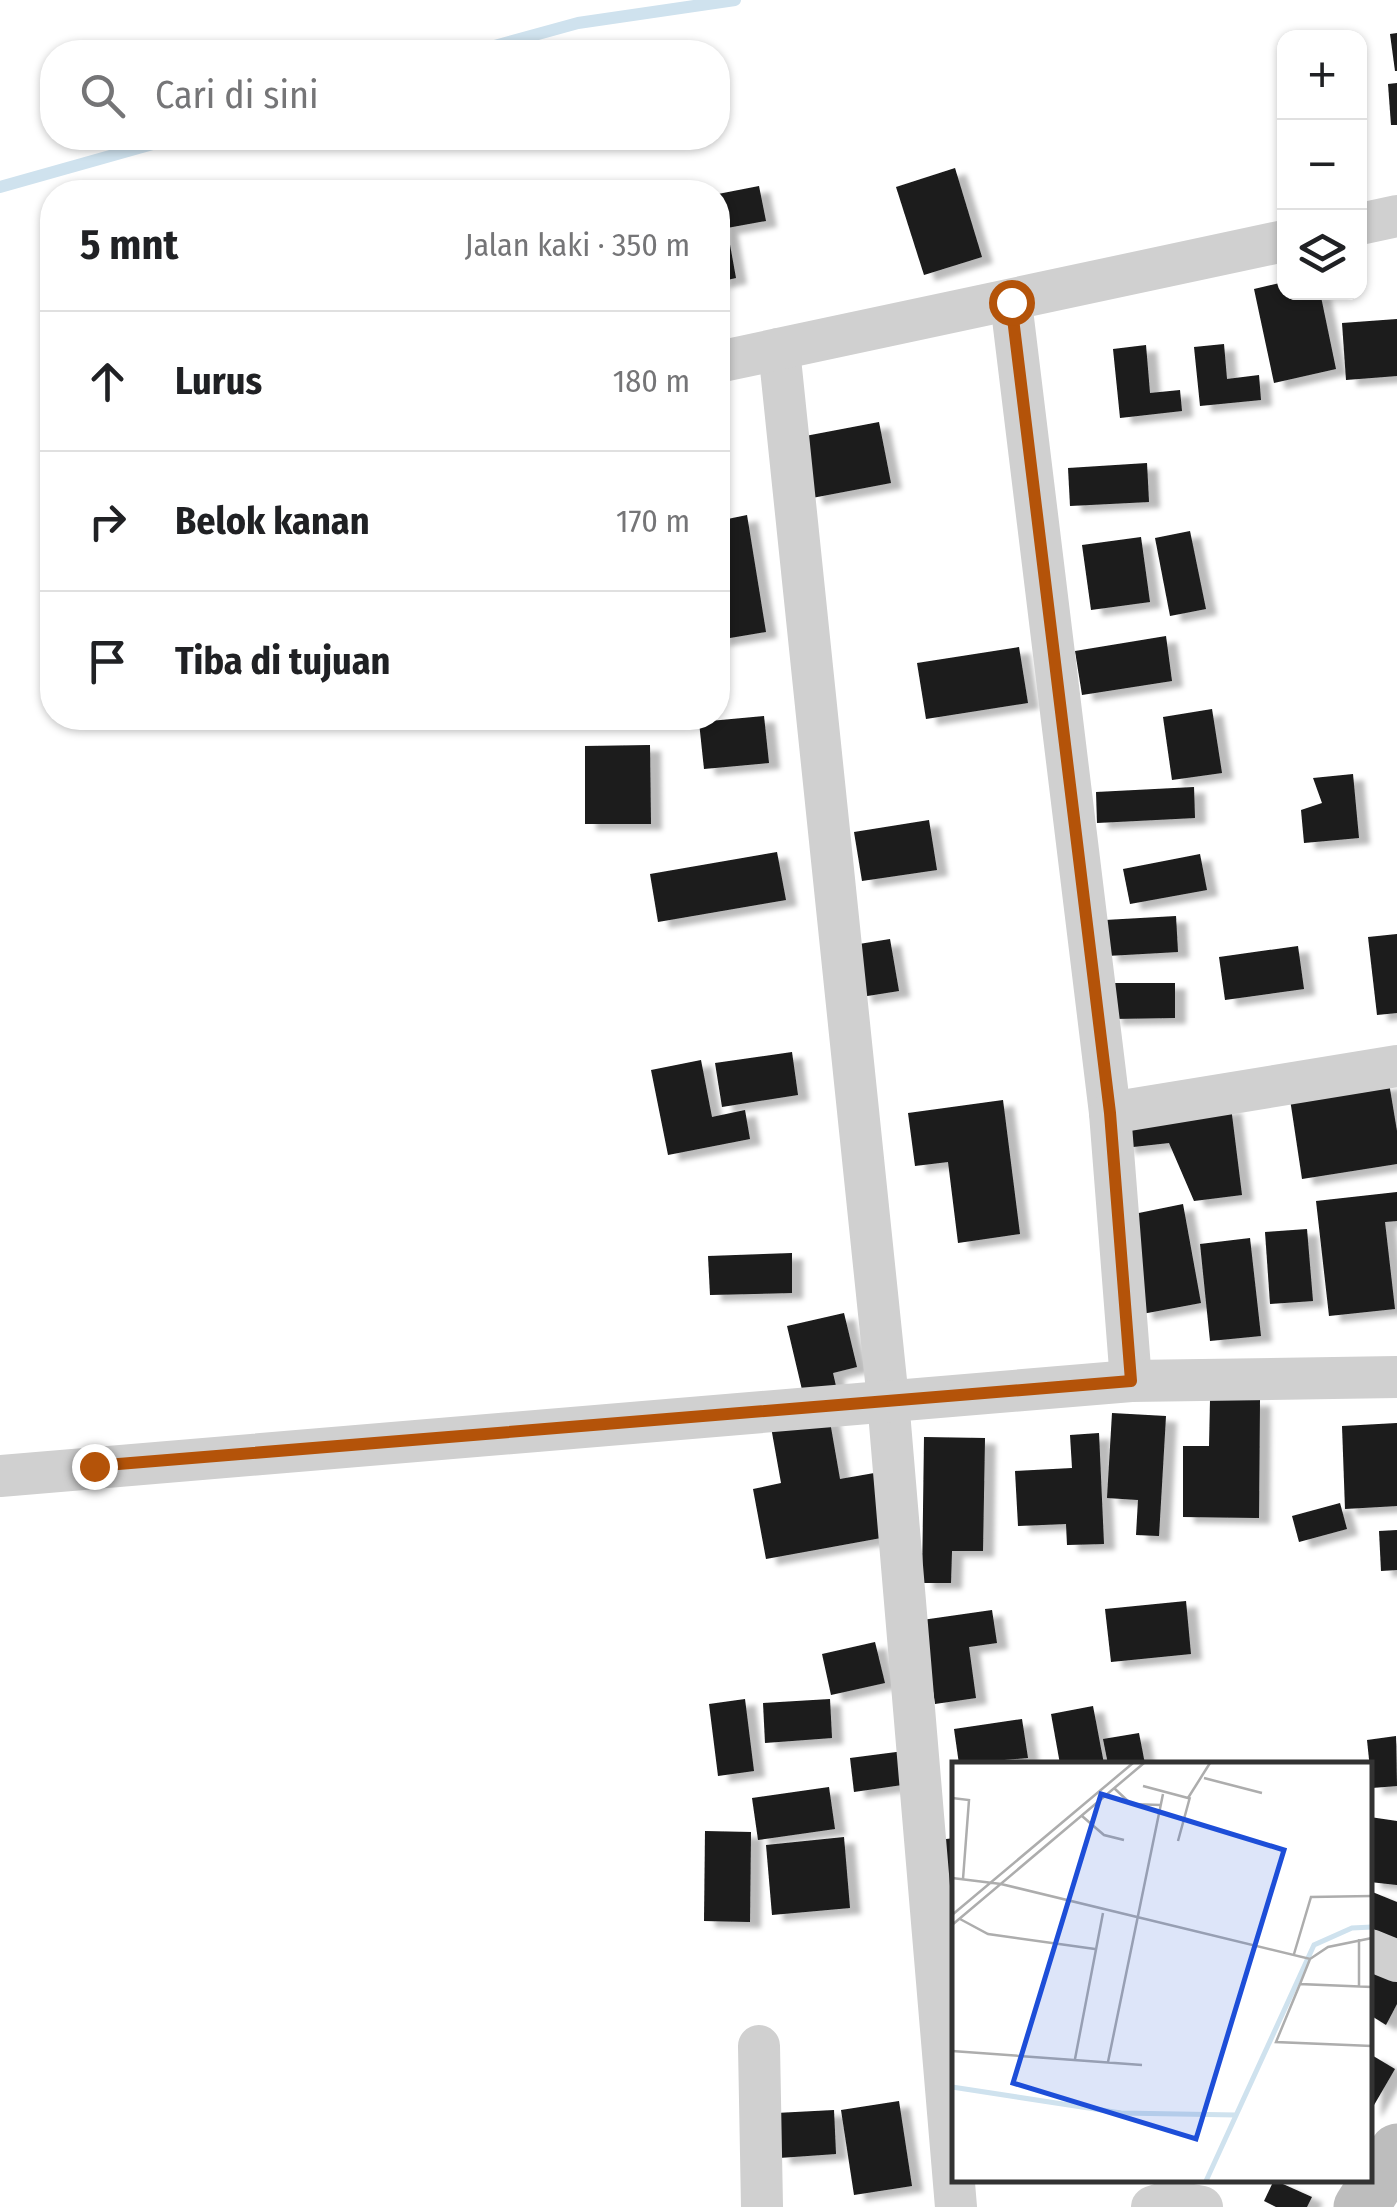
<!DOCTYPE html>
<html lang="id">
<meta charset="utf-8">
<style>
:root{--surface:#fff;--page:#f2f2f2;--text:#202124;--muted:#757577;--line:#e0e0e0}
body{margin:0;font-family:"Fira Sans Condensed",sans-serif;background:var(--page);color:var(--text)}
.controls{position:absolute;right:30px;top:30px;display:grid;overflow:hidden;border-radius:20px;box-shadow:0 2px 8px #0004}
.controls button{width:90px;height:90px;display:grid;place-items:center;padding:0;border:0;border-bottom:2px solid var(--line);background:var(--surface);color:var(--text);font:50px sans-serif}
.stop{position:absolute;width:30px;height:30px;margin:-22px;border:8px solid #b45309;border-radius:50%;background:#fff}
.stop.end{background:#b45309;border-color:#fff;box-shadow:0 2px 10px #0008}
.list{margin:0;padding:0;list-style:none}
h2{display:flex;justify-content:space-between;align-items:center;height:130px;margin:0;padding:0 40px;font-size:42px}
h2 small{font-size:32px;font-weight:400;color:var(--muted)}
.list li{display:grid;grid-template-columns:65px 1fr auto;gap:30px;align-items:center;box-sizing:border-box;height:140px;padding:0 40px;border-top:2px solid var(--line)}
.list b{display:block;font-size:38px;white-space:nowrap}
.list em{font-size:32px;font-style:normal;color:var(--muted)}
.icon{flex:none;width:55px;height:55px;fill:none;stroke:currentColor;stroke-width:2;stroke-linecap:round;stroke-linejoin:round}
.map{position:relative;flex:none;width:1397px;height:2207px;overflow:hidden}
.search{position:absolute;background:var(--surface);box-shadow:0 2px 8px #0004;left:40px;top:40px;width:690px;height:110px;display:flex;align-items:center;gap:25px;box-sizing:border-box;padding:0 35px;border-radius:40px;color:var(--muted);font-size:38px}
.panel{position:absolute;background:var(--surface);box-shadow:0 2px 8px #0004;left:40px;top:180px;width:690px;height:550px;border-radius:40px}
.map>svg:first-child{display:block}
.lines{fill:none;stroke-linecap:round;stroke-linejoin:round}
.stream{stroke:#cfe2ee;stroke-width:12}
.building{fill:#1a1a1a;filter:url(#shadow)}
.street{stroke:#d0d0d0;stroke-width:42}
.secondary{stroke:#bdbdbd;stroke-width:55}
.route{stroke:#b45309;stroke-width:12}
.inset-river{fill:none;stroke:#cfe2ee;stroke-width:5}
.inset-road{fill:none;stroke:#adadad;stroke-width:2.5}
.view{fill:#1d4ed8;fill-opacity:0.15;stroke:#1d4ed8;stroke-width:5}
.inset-edge{fill:none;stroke:#333;stroke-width:5}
</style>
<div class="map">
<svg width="1397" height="2207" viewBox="0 0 1397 2207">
<defs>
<filter id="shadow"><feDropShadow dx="11" dy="6" stdDeviation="2.5" flood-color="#0004"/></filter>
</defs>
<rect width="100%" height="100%" fill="#fff"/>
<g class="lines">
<!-- stream -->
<g class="stream">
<polyline points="473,52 578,23 735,0"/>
<polyline points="0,187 174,138"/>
</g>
</g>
<!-- building -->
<g class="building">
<polygon points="1397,33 1397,71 1395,71 1390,34"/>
<polygon points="1397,83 1397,125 1391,125 1388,84"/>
<polygon points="955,168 982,257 924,275 896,187"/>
<polygon points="759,186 766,221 727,228 736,278 718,282 718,194"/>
<polygon points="1284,282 1284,292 1320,292 1336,369 1274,383 1254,289"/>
<polygon points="1397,319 1397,376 1346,380 1342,323"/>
<polygon points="1224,344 1227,379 1259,375 1261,400 1200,406 1194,347"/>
<polygon points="1146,345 1150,393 1180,390 1182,411 1120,418 1113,349"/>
<polygon points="879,422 891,483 812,498 800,437"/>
<polygon points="1147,463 1149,502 1070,506 1068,468"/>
<polygon points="747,515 766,632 718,640 718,521"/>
<polygon points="1190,531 1206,609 1170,616 1155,538"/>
<polygon points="1141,537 1150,602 1091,610 1082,545"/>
<polygon points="1166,636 1172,681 1082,695 1075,651"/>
<polygon points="1019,647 1028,703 926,719 917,663"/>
<polygon points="1212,709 1222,773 1172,780 1163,717"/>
<polygon points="764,716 769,763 704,769 699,722"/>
<polygon points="650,745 651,824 585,824 585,746"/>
<polygon points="1353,774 1359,838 1304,843 1301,810 1322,803 1313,778"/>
<polygon points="1194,787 1195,818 1097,823 1096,792"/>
<polygon points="929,820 937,870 862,881 854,832"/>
<polygon points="777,852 786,900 658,922 650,874"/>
<polygon points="1200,854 1207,890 1130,904 1123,869"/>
<polygon points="1176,916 1178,952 1107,956 1105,920"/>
<polygon points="1397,934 1397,1013 1377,1015 1368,937"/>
<polygon points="890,939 899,991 861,997 853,945"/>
<polygon points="1298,946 1304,989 1225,1000 1219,957"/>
<polygon points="1111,983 1175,983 1175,1018 1111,1019"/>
<polygon points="792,1052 798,1095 722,1107 715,1063"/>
<polygon points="701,1060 712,1117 745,1110 750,1139 668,1155 651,1070"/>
<polygon points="1389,1083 1397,1131 1397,1164 1302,1179 1290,1099"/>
<polygon points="1003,1100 1020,1234 958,1243 948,1162 915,1166 908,1113"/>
<polygon points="1231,1107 1242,1195 1194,1201 1169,1143 1124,1148 1121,1121"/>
<polygon points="1397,1192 1397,1221 1385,1222 1395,1309 1329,1316 1316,1201"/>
<polygon points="1183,1204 1201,1303 1142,1314 1124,1216"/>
<polygon points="1307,1229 1313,1301 1270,1304 1265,1232"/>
<polygon points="1250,1238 1261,1336 1210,1341 1200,1244"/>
<polygon points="792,1253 792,1293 710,1295 708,1256"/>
<polygon points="844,1313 857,1367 833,1373 836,1386 803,1394 787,1326"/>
<polygon points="1210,1400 1260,1400 1259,1518 1183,1517 1183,1446 1209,1446"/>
<polygon points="1112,1413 1166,1416 1159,1536 1136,1535 1138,1500 1107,1498"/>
<polygon points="829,1416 840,1479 880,1472 892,1536 766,1559 753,1489 781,1483 771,1427"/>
<polygon points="1397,1423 1397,1506 1345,1509 1342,1426"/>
<polygon points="1099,1433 1104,1544 1067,1545 1066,1524 1018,1526 1015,1471 1072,1468 1070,1435"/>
<polygon points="924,1437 985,1438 983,1551 952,1551 951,1583 922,1583"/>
<polygon points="1340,1503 1347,1529 1299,1542 1292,1516"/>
<polygon points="1397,1530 1397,1570 1381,1571 1379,1531"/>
<polygon points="1186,1601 1191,1654 1111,1662 1105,1609"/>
<polygon points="992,1610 997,1643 969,1647 976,1698 935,1704 922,1620"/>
<polygon points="875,1642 885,1683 831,1695 822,1654"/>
<polygon points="745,1699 754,1771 718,1776 709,1704"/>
<polygon points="830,1699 832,1738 765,1743 763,1703"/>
<polygon points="1093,1706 1104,1764 1060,1764 1051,1714"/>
<polygon points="1022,1719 1028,1758 959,1764 954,1729"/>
<polygon points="1139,1733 1145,1764 1108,1764 1103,1739"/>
<polygon points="1396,1736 1397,1786 1372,1788 1367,1740"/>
<polygon points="904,1751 909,1784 854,1792 850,1758"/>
<polygon points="829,1787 835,1829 758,1840 752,1798"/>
<polygon points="1370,1817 1397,1821 1397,1885 1370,1882"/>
<polygon points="705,1831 751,1832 750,1922 704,1921"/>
<polygon points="844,1837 850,1908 772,1915 766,1845"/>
<polygon points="954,1838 954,1921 943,1923 931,1841"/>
<polygon points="1370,1891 1397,1902 1397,1939 1370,1928"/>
<polygon points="1370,1959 1397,1973 1397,2004 1386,2025 1370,2015"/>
<polygon points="1370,2054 1395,2069 1370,2112"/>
<polygon points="899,2101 912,2186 854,2195 841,2110"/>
<polygon points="834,2110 836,2154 779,2158 776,2113"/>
<polygon points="1274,2180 1312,2197 1307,2207 1276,2207 1264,2201"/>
</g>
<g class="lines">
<!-- street -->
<g class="street">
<polyline points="1360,224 1397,216"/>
<polyline points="1011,302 1110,1113 1131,1381"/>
<polyline points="779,349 888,1400 956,2207"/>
<polyline points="718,362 1284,241"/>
<polyline points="1110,1113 1397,1066"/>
<polyline points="0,1476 1131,1381 1397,1377"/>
<polyline points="1370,1950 1397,1961"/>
<polyline points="759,2046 762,2207"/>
<polyline points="1152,2207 1170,2201 1202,2207"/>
</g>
<!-- secondary -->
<polyline class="secondary" points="1361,2207 1397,2151"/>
</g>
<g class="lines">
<!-- route -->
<polyline class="route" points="94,1466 1131,1381 1110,1113 1011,302"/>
</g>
<!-- overview -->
<g transform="translate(952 1762)">
<rect width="420" height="420" fill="#fff"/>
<path class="inset-river" d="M0 325 169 351 284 353M254 419 362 183 400 166 420 165"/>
<path class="inset-road" d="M252 16 310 31M191 24 236 36 258 1M162 26 179 42 208 43M0 36 17 38 11 117M130 54 152 73 172 78M226 79 238 35M0 116 49 122 358 197 376 185 420 176M0 153 181 1M8 157 36 172 143 187M0 163 192 1M407 177V225M342 192 359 135 420 134M358 197 348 222 420 225M348 222 324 280 420 284M0 289 190 303M123 297 151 151M156 300 211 32"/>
<path class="view" d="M149 32 332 88 244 377 61 321Z"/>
<rect width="420" height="420" class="inset-edge"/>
</g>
</svg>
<div class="controls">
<button>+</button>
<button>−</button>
<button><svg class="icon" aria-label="layers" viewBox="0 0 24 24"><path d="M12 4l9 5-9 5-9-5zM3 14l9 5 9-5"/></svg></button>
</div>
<div class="stop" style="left:1011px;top:302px"></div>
<div class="stop end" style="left:94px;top:1466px"></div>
<div class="search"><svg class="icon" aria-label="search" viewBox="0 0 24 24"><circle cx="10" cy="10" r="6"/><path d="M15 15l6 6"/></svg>Cari di sini</div>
<section class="panel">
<h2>5 mnt<small>Jalan kaki · 350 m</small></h2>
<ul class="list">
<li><svg class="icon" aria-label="ahead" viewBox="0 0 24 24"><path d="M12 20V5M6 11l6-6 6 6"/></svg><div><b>Lurus</b></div><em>180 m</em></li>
<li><svg class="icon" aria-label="right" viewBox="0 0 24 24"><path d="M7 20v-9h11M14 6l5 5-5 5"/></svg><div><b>Belok kanan</b></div><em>170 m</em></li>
<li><svg class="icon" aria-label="arrive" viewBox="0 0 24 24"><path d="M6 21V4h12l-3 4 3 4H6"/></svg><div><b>Tiba di tujuan</b></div></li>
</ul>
</section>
</div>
